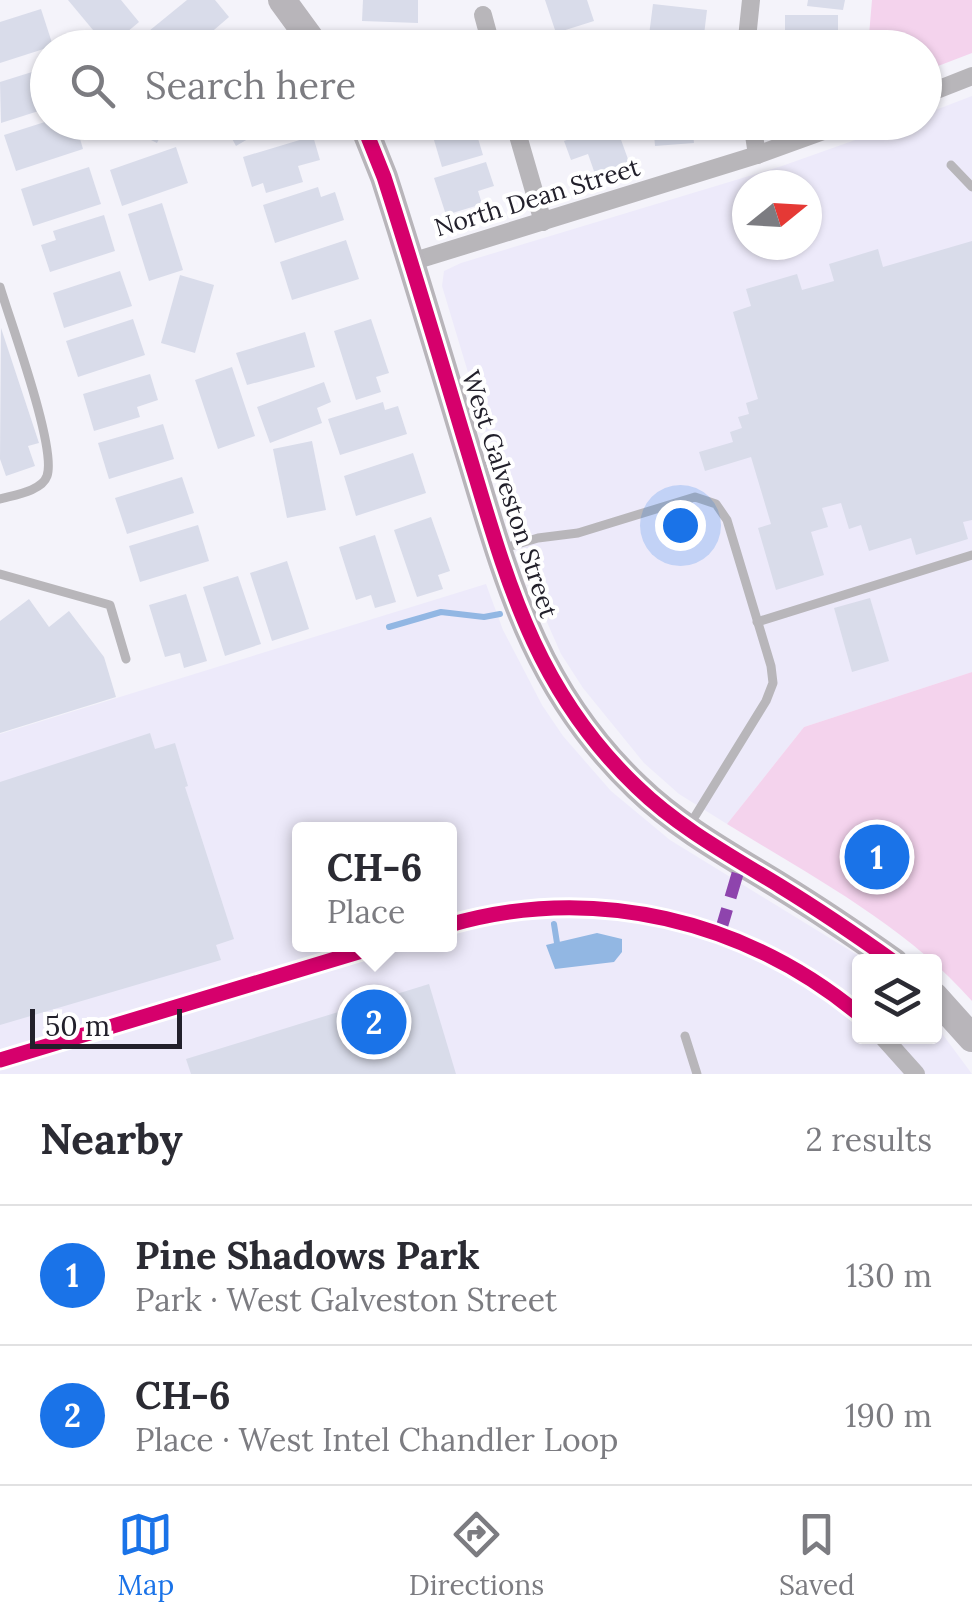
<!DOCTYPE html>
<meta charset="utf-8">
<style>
:root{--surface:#fff;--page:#f7f7f7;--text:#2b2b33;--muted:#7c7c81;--line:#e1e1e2;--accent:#1a73e8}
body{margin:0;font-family:Lora,serif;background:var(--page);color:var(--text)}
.controls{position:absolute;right:30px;bottom:30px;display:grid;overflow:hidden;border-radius:10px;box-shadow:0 2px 8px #0004}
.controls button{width:90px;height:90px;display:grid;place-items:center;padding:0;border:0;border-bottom:2px solid var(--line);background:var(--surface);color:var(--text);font:50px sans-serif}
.compass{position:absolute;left:732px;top:170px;width:90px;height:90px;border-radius:50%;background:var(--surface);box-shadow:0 2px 8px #0004;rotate:72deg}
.scale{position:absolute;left:30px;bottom:25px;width:152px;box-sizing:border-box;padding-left:10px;border:5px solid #22202b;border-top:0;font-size:28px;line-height:35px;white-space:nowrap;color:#22202b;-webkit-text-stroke:8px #fff;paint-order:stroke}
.you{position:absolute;left:680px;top:525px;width:35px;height:35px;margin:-25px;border:8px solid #fff;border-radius:50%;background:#1a73e8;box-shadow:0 0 0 15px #1a73e833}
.badge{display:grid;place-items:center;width:65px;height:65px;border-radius:50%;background:var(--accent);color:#fff;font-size:32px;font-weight:700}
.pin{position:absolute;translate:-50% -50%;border:5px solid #fff;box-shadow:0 2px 10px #0006}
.popup{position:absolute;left:292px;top:822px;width:165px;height:130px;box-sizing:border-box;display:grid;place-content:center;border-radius:10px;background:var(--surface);filter:drop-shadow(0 2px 8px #0005);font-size:32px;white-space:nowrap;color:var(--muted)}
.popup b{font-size:38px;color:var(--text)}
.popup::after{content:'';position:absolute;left:50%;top:100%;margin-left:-20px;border:20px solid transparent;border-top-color:var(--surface)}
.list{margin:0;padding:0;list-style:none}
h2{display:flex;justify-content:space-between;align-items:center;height:130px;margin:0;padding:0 40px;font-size:42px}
h2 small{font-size:32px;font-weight:400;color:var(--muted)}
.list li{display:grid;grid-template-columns:65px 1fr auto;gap:30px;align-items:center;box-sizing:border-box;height:140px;padding:0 40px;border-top:2px solid var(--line)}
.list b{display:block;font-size:38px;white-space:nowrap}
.list p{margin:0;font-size:32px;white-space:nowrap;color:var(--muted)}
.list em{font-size:32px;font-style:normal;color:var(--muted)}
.icon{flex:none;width:55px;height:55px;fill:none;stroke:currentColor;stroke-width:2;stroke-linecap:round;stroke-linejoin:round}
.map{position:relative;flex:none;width:972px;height:1074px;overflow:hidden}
.search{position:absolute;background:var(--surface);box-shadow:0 2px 8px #0004;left:30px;right:30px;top:30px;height:110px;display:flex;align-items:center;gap:25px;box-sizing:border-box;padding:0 35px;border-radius:55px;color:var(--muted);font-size:38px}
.sheet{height:410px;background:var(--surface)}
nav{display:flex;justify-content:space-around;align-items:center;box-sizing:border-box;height:140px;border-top:2px solid var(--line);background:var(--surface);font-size:28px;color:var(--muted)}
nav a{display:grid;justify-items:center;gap:5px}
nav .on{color:var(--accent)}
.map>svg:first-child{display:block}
.built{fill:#edeafa;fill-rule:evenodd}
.green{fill:#f4d3ed}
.water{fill:#92b7e3}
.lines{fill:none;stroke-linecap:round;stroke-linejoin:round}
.stream{stroke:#92b7e3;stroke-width:6}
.building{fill:#d9dcea}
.lane{stroke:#b8b6ba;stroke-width:9}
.street{stroke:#b8b6ba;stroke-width:18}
.secondary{stroke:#b8b5ba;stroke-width:28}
.quiet{stroke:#8e44ad;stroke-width:12;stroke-dasharray:25 12;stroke-linecap:butt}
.cycleway-casing{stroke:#fff;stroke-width:21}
.cycleway{stroke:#d6006c;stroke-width:15}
.labels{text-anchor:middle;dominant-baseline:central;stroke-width:8;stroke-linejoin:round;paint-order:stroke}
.street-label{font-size:25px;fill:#22202b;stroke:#fff}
</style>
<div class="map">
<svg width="972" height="1074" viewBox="0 0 972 1074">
<rect width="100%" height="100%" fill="#f4f3fa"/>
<!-- built -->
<g class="built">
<path d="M972 96V672L804 727 727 824 679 794 644 763 583 688 561 654 535 595 442 286 444 271 461 263 782 166 903 123 924 122 925 114ZM747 185H807V245H747Z"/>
<path d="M486 584 503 630 542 705 563 736 611 791 670 840 867 961 860 962V1036H934L935 1024 972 1074H0V734ZM299 830H449V944H299Z"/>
</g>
<!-- green -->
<g class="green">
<polygon points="872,0 972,0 972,53 925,71 924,48 868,47"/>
<path d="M972 672V1001C905 925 813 877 727 824L804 727Z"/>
</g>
<!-- water -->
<polygon class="water" points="597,933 622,939 622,952 614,962 555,969 546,945"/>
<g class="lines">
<!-- stream -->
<g class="stream">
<polyline points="389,627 441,612 484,617 500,614"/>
<polyline points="554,924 557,943"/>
</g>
</g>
<!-- building -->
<g class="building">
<polygon points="68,0 121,0 139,22 108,48"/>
<polygon points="187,0 215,0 229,17 193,48 163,48 149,31"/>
<polygon points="363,0 418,0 418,23 362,21"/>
<polygon points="545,0 587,0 594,21 556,33"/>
<polygon points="808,0 845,0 843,10 807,6"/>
<polygon points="653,4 707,10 704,35 684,33 682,47 648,43"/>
<polygon points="41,9 53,46 0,63 0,22"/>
<polygon points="785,15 838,15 838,48 801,48 801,36 785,35"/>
<polygon points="420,30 426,48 385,48 383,42"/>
<polygon points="246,31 257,48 222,48"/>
<polygon points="48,67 48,108 1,123 0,82"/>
<polygon points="48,121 75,122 83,149 16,171 4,135"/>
<polygon points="115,122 167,122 157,143"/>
<polygon points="223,122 277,122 236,146"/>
<polygon points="456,122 473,122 483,155 442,167 431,130"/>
<polygon points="653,122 692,122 694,143 655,146"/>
<polygon points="615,123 629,162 595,174 588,154 571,160 564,141"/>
<polygon points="313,136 320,160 298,166 303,182 266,193 263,183 252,187 243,157"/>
<polygon points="176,147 188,183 122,206 110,170"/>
<polygon points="486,162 494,186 478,191 482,204 446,215 434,178"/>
<polygon points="89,167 101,204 33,226 21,189"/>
<polygon points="318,187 321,197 335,192 344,220 275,243 263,205"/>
<polygon points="162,203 183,270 149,281 128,214"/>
<polygon points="104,215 115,251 50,272 41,245 56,240 53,231"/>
<polygon points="346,240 359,279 292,300 280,262"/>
<polygon points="972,241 972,520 963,522 968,539 916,555 911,538 869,551 861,525 849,529 841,503 822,508 828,527 811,532 824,575 776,590 758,528 771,524 751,457 705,471 699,452 733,442 730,432 742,428 738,417 749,414 746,403 758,399 733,312 751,306 746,289 797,274 802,290 834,281 829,264 878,249 883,267"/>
<polygon points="120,271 132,306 64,328 53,293"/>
<polygon points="180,275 214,285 195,353 161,343"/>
<polygon points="133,319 145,355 78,377 66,341"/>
<polygon points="371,319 389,373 376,377 381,392 356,400 334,331"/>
<polygon points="1,328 39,443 28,446 35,466 6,476 0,459"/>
<polygon points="305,332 315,367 247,385 236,353"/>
<polygon points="232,367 255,436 218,449 195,380"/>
<polygon points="150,374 158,400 137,407 140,417 94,431 83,394"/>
<polygon points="324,382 331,402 317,408 322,423 270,443 257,407"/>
<polygon points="383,402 385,410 398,406 407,434 340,455 328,419"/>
<polygon points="163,424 174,459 109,479 98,443"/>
<polygon points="312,441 326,510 287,518 273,449"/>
<polygon points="413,453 426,493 356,516 344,476"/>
<polygon points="182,477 194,513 127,534 115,498"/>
<polygon points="431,517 450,571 438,575 443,589 417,597 394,530"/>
<polygon points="198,525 209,561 140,582 129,546"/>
<polygon points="375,535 396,602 375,608 371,595 356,600 339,547"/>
<polygon points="287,561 309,629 272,641 250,573"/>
<polygon points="238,576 261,644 225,656 203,587"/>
<polygon points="186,594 207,661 184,668 180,653 165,657 149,605"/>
<polygon points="870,598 889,661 852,672 834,608"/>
<polygon points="29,599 49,627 69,611 104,657 116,697 0,733 0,621"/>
<polygon points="150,733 155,749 175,743 188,786 185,787 234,939 216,945 221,960 0,1025 0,782"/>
<polygon points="429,984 456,1074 191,1074 186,1059"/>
</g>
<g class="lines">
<!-- lane -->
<g class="lane">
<polyline points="951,165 972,187"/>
<path d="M0 287C10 321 57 448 47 476 42 491 14 495 0 499"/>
<polyline points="504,548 538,538 578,533 695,497 716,504 727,520 771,666 773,683 766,701 689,826"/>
<polyline points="0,574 110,605 126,659"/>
<polyline points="757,622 972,555"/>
<polyline points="685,1036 697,1074"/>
</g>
<!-- street -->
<g class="street">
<polyline points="483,15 492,48"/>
<polyline points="746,48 751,0"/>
<polyline points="924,95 972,76"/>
<polyline points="514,122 543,222"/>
<polyline points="752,122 757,155"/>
<polyline points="411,262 757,155 848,122"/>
<path d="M449 925C594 883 745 920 860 1015"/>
<polyline points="882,1036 916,1074"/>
<polyline points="0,1060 385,944"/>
</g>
<!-- secondary -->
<g class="secondary">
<polyline points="282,0 317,48"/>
<path d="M362 122 384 177C412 264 438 351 464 438 505 572 531 686 637 787 678 827 731 856 780 886 819 910 856 935 894 962"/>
<polyline points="934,996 972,1038"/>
</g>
<!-- quiet -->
<polyline class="quiet" points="720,933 741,862"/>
<!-- cycleway casing -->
<g class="cycleway-casing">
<g id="cycleway">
<path d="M362 122 384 177C412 264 438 351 464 438 505 572 531 686 637 787 678 827 731 856 780 886 819 910 856 935 894 962"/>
<path d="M449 925C594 883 745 920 860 1015"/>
<polyline points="0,1060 385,944"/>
</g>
</g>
<!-- cycleway -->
<use href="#cycleway" class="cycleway"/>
</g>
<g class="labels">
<!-- street labels -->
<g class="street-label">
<text transform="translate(537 197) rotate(-17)">North Dean Street</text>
<text transform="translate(510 494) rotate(72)">West Galveston Street</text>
</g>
</g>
</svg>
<div class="controls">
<button><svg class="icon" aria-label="layers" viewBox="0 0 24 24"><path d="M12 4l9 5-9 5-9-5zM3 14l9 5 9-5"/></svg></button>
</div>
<svg class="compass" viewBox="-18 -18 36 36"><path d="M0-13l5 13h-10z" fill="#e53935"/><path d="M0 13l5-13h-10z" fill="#7c7c81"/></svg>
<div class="scale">50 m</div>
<div class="you"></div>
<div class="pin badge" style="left:877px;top:857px">1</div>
<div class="pin badge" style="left:374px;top:1022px">2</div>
<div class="popup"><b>CH-6</b>Place</div>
<div class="search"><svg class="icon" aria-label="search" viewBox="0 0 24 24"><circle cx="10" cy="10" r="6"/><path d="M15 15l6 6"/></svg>Search here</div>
</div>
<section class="sheet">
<h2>Nearby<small>2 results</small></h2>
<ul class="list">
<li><span class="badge">1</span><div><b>Pine Shadows Park</b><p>Park · West Galveston Street</p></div><em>130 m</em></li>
<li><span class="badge">2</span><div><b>CH-6</b><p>Place · West Intel Chandler Loop</p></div><em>190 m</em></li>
</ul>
</section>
<nav>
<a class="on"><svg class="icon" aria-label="map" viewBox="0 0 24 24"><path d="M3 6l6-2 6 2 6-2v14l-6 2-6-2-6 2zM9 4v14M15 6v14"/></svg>Map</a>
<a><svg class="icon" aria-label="directions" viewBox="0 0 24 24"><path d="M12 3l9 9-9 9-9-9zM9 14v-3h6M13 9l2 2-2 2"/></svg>Directions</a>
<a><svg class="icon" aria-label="saved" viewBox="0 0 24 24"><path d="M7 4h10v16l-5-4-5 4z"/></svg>Saved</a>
</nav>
